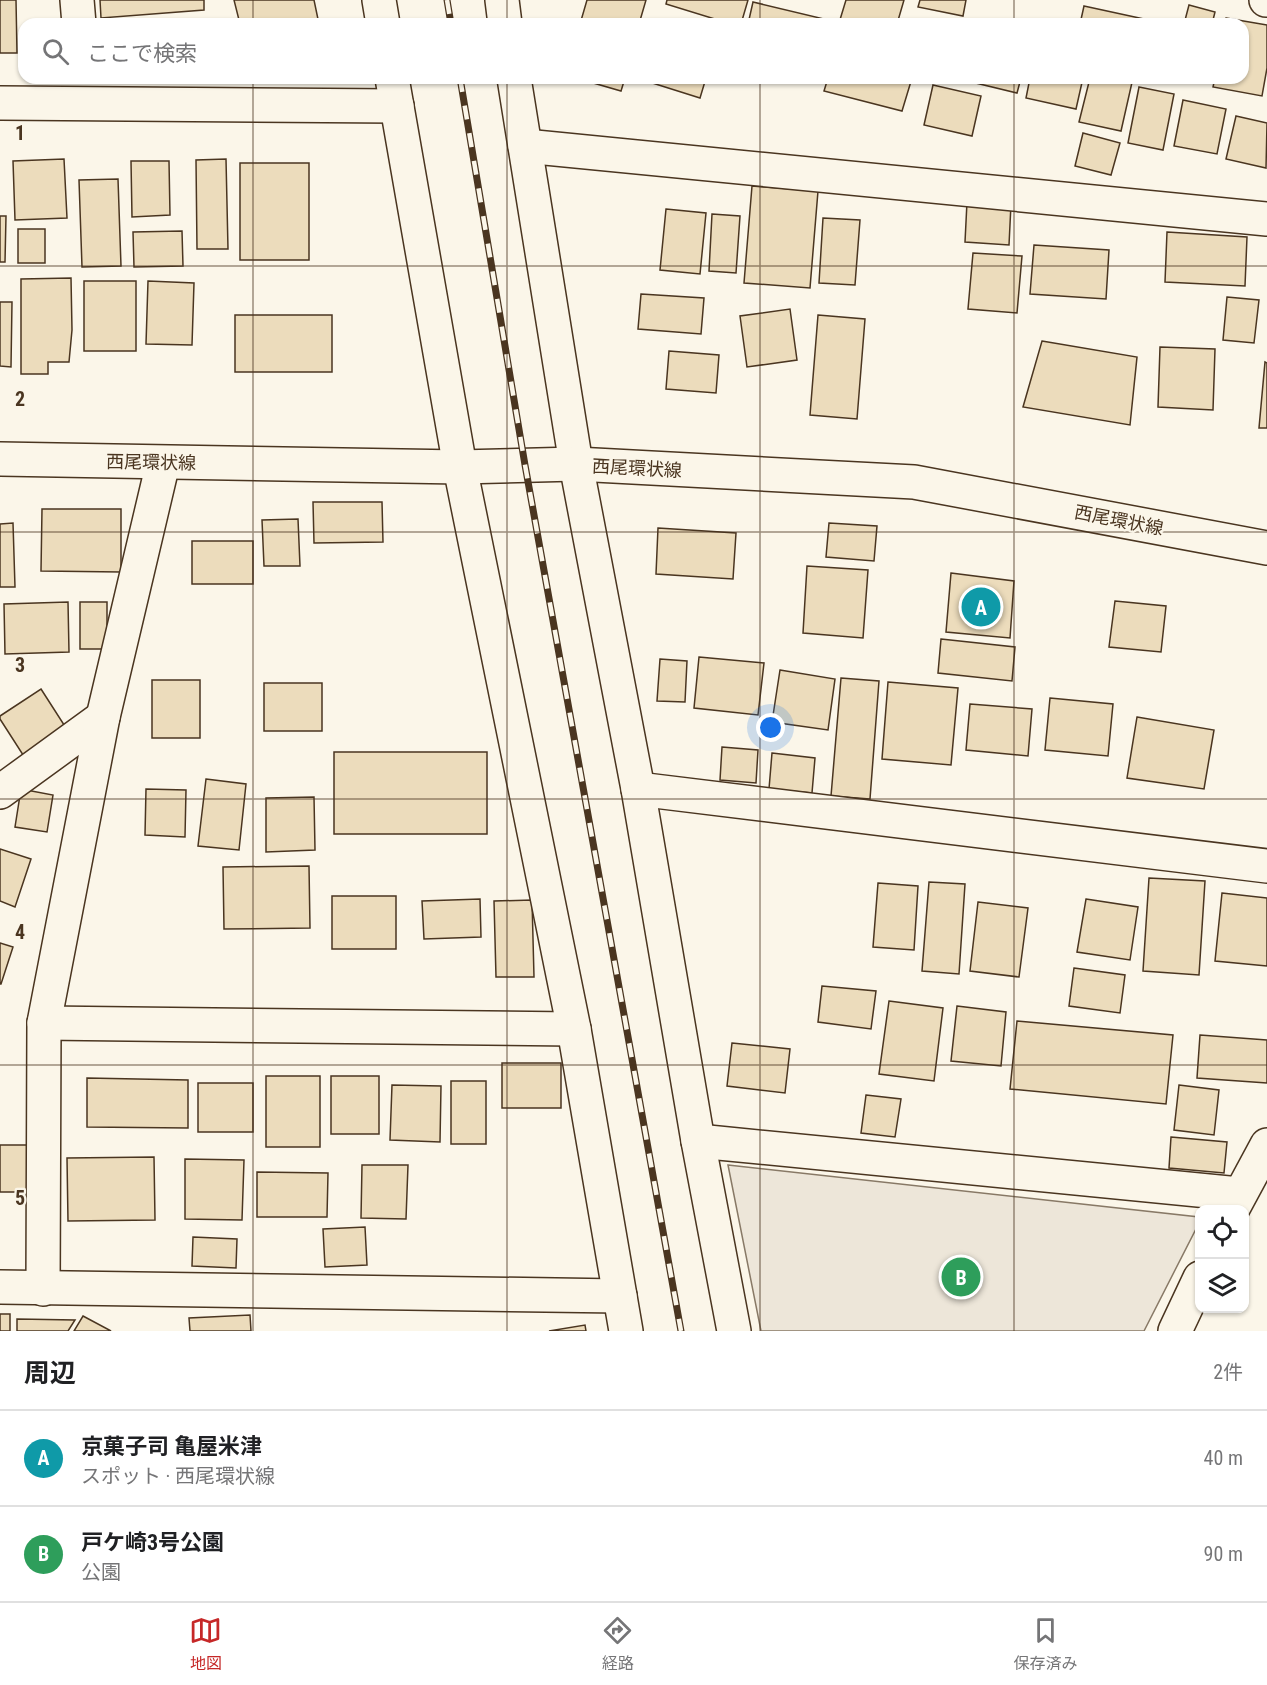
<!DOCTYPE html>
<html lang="ja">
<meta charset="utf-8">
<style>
:root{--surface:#fff;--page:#f2f2f2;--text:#202124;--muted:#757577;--line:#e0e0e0;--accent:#c62828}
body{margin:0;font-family:"Roboto Condensed","Noto Sans JP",sans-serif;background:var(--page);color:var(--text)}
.controls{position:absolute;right:18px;bottom:18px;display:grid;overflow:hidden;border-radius:12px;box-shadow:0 2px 4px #0004}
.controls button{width:54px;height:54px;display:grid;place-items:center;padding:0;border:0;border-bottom:2px solid var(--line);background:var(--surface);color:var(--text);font:30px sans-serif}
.you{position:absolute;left:771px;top:728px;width:21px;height:21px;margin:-15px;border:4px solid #fff;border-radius:50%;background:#1a73e8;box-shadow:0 0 0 9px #1a73e833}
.badge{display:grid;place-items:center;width:39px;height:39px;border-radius:50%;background:var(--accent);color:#fff;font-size:20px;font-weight:700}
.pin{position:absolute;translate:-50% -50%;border:3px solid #fff;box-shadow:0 2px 6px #0006}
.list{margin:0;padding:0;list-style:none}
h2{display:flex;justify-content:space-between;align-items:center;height:78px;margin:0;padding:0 24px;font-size:26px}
h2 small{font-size:20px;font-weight:400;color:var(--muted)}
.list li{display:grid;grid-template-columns:39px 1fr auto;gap:18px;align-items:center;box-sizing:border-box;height:96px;padding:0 24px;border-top:2px solid var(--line)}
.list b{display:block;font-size:22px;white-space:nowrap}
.list p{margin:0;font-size:20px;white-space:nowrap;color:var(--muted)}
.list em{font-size:20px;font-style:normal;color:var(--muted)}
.icon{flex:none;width:33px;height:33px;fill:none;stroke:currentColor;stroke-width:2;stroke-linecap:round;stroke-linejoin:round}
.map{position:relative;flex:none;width:1267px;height:1331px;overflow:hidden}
.search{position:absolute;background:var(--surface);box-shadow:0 2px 4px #0004;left:18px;right:18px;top:18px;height:66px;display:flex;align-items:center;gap:15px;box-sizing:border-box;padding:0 21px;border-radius:18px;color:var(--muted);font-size:22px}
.sheet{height:270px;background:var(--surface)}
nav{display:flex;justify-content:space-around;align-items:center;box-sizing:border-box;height:84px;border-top:2px solid var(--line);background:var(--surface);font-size:16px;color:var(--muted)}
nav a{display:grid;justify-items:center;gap:3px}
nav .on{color:var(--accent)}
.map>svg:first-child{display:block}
.green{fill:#ede6d9;stroke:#887966;stroke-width:1.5}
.building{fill:#ecdcbc;stroke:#4a3520;stroke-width:1.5}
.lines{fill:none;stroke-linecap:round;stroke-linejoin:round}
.street-casing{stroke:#4a3520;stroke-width:36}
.secondary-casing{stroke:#4a3520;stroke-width:36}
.street{stroke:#fbf6e9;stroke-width:33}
.secondary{stroke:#fbf6e9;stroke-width:33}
.rail-casing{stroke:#4a3520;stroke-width:7}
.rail{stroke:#fbf6e9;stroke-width:4.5;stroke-dasharray:14;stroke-linecap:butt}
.grid{fill:none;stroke:#4a3520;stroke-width:1.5;stroke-opacity:0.55}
.labels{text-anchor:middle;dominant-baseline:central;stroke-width:4.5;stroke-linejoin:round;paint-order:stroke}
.street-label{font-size:18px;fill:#4a3520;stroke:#fbf6e9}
.grid-label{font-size:20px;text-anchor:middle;font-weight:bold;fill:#4a3520;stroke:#fbf6e9;stroke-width:4.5;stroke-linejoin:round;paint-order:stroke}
</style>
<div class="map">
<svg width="1267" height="1331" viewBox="0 0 1267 1331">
<rect width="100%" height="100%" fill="#fbf6e9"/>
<!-- green -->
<polygon class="green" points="728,1165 1199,1217 1199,1223 1144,1331 761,1331"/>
<!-- building -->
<g class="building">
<polygon points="0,0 16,0 17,53 0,53"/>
<polygon points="100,0 204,0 204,10 101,18"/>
<polygon points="234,0 314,0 319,24 240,24"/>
<polygon points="587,0 646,0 639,24 580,24"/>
<polygon points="667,0 748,0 741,24 731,24 666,4"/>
<polygon points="846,0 904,0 897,24 844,24 839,23"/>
<polygon points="920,0 966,0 963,16 918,7"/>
<polygon points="753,2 824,19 823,24 748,24"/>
<polygon points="1189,5 1215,12 1212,24 1184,24"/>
<polygon points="1084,6 1167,24 1080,24"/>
<polygon points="1226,18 1267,25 1267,68 1262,96 1213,87 1215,78 1243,78 1243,24 1225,24"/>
<polygon points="576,78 625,78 621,91"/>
<polygon points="647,78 706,78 700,98 646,81"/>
<polygon points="828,78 912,78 902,111 824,91"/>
<polygon points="955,78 1021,78 1017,93"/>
<polygon points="1030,78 1083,78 1076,109 1026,98"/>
<polygon points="1090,78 1133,78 1121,131 1079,122"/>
<polygon points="933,85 981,96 972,136 924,125"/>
<polygon points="1139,87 1174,94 1163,150 1128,143"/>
<polygon points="1183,100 1226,109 1217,154 1174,146"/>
<polygon points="1236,116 1267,123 1266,168 1226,159"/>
<polygon points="1083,133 1120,143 1111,175 1075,166"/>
<polygon points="64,159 67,218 15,220 13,161"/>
<polygon points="226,159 228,249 197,249 196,160"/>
<polygon points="131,161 169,161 170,215 132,217"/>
<rect x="240" y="163" width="69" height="97"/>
<polygon points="118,179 121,266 82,267 79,180"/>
<polygon points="752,186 818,191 810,288 744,283"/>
<polygon points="967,202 1011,204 1009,245 965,242"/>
<polygon points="666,209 706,213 700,274 660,270"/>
<polygon points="712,214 740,216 736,273 709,271"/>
<polygon points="0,216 6,216 5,262 0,262"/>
<polygon points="823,218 860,220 855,285 819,283"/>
<rect x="18" y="229" width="27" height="34"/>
<polygon points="182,231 183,266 134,267 133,232"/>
<polygon points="1167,232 1247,237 1245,286 1165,282"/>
<polygon points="1034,245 1109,250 1106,299 1030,294"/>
<polygon points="973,253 1022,256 1017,313 968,309"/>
<polygon points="71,278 72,330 69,362 48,362 48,374 21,374 21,279"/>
<rect x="84" y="281" width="52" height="70"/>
<polygon points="148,281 194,283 192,345 146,344"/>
<polygon points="641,294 704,298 701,334 638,329"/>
<polygon points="1227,297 1259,300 1254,343 1223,340"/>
<polygon points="0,302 12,302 11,367 0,366"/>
<polygon points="790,309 797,360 747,367 740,316"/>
<rect x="235" y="315" width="97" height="57"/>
<polygon points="818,315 865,319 857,419 810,415"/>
<polygon points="1042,341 1137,357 1130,425 1023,407"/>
<polygon points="1160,347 1215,349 1213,410 1158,407"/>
<polygon points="669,351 719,355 716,393 666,389"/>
<polygon points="1265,362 1267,363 1267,428 1259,428"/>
<polygon points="313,502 382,502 383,542 314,543"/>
<polygon points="42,509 121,509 121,572 41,571"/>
<polygon points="298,519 300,566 264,566 262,520"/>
<polygon points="13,523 15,587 0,587 0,524"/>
<polygon points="829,523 877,526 874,561 826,557"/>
<polygon points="658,528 736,533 733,579 656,574"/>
<rect x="192" y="541" width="61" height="43"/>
<polygon points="807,566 868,570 863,638 803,633"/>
<polygon points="951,573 1014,581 1010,638 946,632"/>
<polygon points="1115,601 1166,606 1161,652 1109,647"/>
<polygon points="68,602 69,652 5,654 4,604"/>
<rect x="80" y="602" width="27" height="47"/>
<polygon points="941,639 1015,647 1012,681 938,673"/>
<polygon points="699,657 764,663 758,715 694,708"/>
<polygon points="660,659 687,661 685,702 657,701"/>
<polygon points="780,670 835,679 828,730 772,722"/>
<polygon points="841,678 879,681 870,799 831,796"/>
<rect x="152" y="680" width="48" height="58"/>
<polygon points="888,682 958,688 951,765 882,759"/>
<rect x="264" y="683" width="58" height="48"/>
<polygon points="41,689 68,731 25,758 0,719 0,716"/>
<polygon points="1050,698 1113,704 1108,756 1045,750"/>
<polygon points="970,704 1032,709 1028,756 966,750"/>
<polygon points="1137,717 1214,730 1204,789 1127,778"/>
<polygon points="722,747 758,750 756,783 720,780"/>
<rect x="334" y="752" width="153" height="82"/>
<polygon points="772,753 815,758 812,793 769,789"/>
<polygon points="206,779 246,784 239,850 198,846"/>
<polygon points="21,789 53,795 47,832 15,827"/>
<polygon points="146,789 186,790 185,837 145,835"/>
<polygon points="314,797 315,850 266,852 266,798"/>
<polygon points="0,849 31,859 15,907 0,901"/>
<polygon points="309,866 310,928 224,929 223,867"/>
<polygon points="1149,878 1205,881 1199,975 1143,971"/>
<polygon points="929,882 965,884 959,974 922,971"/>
<polygon points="878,883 918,886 914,950 873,947"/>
<polygon points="1222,893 1267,898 1267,966 1215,961"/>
<rect x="332" y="896" width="64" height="53"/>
<polygon points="480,899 481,937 424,939 422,901"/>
<polygon points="1086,899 1138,907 1130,960 1077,952"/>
<polygon points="532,900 534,977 496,977 494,901"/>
<polygon points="978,902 1028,908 1019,977 970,971"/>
<polygon points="0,943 13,947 1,984 0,984"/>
<polygon points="1074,968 1125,975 1120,1013 1069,1006"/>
<polygon points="822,986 876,991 871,1029 818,1022"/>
<polygon points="889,1001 943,1008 934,1081 879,1074"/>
<polygon points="957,1006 1006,1012 1001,1066 951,1061"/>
<polygon points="1017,1021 1173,1035 1166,1104 1010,1089"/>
<polygon points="1200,1035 1267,1040 1267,1083 1197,1078"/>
<polygon points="732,1043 790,1049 785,1093 727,1086"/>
<rect x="502" y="1063" width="59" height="45"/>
<rect x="266" y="1076" width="54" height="71"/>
<rect x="331" y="1076" width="48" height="58"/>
<polygon points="87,1078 188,1080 188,1128 87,1127"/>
<rect x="451" y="1081" width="35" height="63"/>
<rect x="198" y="1083" width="55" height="49"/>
<polygon points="392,1085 441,1086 440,1142 390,1140"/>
<polygon points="1179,1085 1219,1090 1214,1135 1174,1130"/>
<polygon points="866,1095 901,1099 895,1137 861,1133"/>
<polygon points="1171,1137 1227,1142 1224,1173 1169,1168"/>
<rect x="0" y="1145" width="29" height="47"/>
<polygon points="154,1157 155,1220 68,1221 67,1158"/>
<polygon points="185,1159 244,1160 242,1220 185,1219"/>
<polygon points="362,1165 408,1165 406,1219 361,1218"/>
<polygon points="257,1172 328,1173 327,1217 257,1217"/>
<polygon points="365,1227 367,1265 325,1267 323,1229"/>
<polygon points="193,1237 237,1239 236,1268 192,1266"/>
<rect x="0" y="1314" width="10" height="17"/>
<polygon points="250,1315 251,1331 190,1331 189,1318"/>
<polygon points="83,1316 111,1331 74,1331"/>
<polygon points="17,1319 75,1320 68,1331 17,1331"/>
<polygon points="585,1325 586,1331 549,1331"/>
</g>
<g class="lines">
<!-- street casing -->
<g class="street-casing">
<g id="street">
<polyline points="77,0 79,24"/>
<polyline points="379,0 383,24"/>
<polyline points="502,0 505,24"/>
<polyline points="1266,0 1267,0"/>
<polyline points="392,78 460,467 574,1029 626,1331"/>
<polyline points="514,78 576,464 638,789 698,1141 734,1331"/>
<polyline points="0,103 397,106"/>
<polyline points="525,146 1267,219"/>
<polyline points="638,789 1267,866"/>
<polyline points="0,792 103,717"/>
<polyline points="44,1023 574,1029"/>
<polyline points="698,1141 1239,1194"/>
<polyline points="1232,1210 1267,1145"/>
<polyline points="0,1287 620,1296"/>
<polyline points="43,1289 44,1023 103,717 163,463"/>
<polyline points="1175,1331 1200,1278"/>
</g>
</g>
<!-- secondary casing -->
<g class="secondary-casing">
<polyline id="secondary" points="0,459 460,467 576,464 914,482 1267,548"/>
</g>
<!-- street -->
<use href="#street" class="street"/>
<!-- secondary -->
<use href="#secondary" class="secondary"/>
<!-- rail casing -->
<g class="rail-casing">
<g id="rail">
<polyline points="447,0 451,24"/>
<polyline points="460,78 525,465 681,1331"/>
</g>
</g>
<!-- rail -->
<use href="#rail" class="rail"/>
</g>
<!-- grid -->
<path class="grid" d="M253 0V24M507 0V24M760 0V24M1014 0V24M253 78V1331M507 78V1331M760 78V1331M1014 78V1331M0 266H1267M0 532H1267M0 799H1267M0 1065H1267"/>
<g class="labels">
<!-- street labels -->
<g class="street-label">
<text transform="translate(151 462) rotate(1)">西尾環状線</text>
<text transform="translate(637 468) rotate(3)">西尾環状線</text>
<text transform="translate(1119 520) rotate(11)">西尾環状線</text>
</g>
</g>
<g class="grid-label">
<text x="20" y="140">1</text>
<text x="20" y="406">2</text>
<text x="20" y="672">3</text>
<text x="20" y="939">4</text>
<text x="20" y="1205">5</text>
</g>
</svg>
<div class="controls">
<button><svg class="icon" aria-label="locate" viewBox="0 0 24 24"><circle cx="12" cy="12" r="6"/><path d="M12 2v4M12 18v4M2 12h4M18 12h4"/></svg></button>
<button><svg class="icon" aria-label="layers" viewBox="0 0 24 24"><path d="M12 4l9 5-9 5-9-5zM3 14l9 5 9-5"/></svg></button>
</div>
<div class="you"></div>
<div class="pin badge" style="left:981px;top:607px;background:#0f9aa8">A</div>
<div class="pin badge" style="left:961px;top:1277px;background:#2e9e5b">B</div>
<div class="search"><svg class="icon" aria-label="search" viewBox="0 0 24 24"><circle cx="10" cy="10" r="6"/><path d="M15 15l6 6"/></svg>ここで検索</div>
</div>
<section class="sheet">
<h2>周辺<small>2件</small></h2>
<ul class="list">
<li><span class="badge" style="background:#0f9aa8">A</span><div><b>京菓子司 亀屋米津</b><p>スポット · 西尾環状線</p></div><em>40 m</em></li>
<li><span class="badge" style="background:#2e9e5b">B</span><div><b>戸ケ崎3号公園</b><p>公園</p></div><em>90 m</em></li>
</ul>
</section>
<nav>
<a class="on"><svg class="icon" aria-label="map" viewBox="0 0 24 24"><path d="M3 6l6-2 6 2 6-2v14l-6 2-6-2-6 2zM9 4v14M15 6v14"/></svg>地図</a>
<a><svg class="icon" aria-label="directions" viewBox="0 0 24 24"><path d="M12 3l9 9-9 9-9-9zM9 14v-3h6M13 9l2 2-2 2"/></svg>経路</a>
<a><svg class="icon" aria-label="saved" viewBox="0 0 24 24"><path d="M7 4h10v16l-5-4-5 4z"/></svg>保存済み</a>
</nav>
